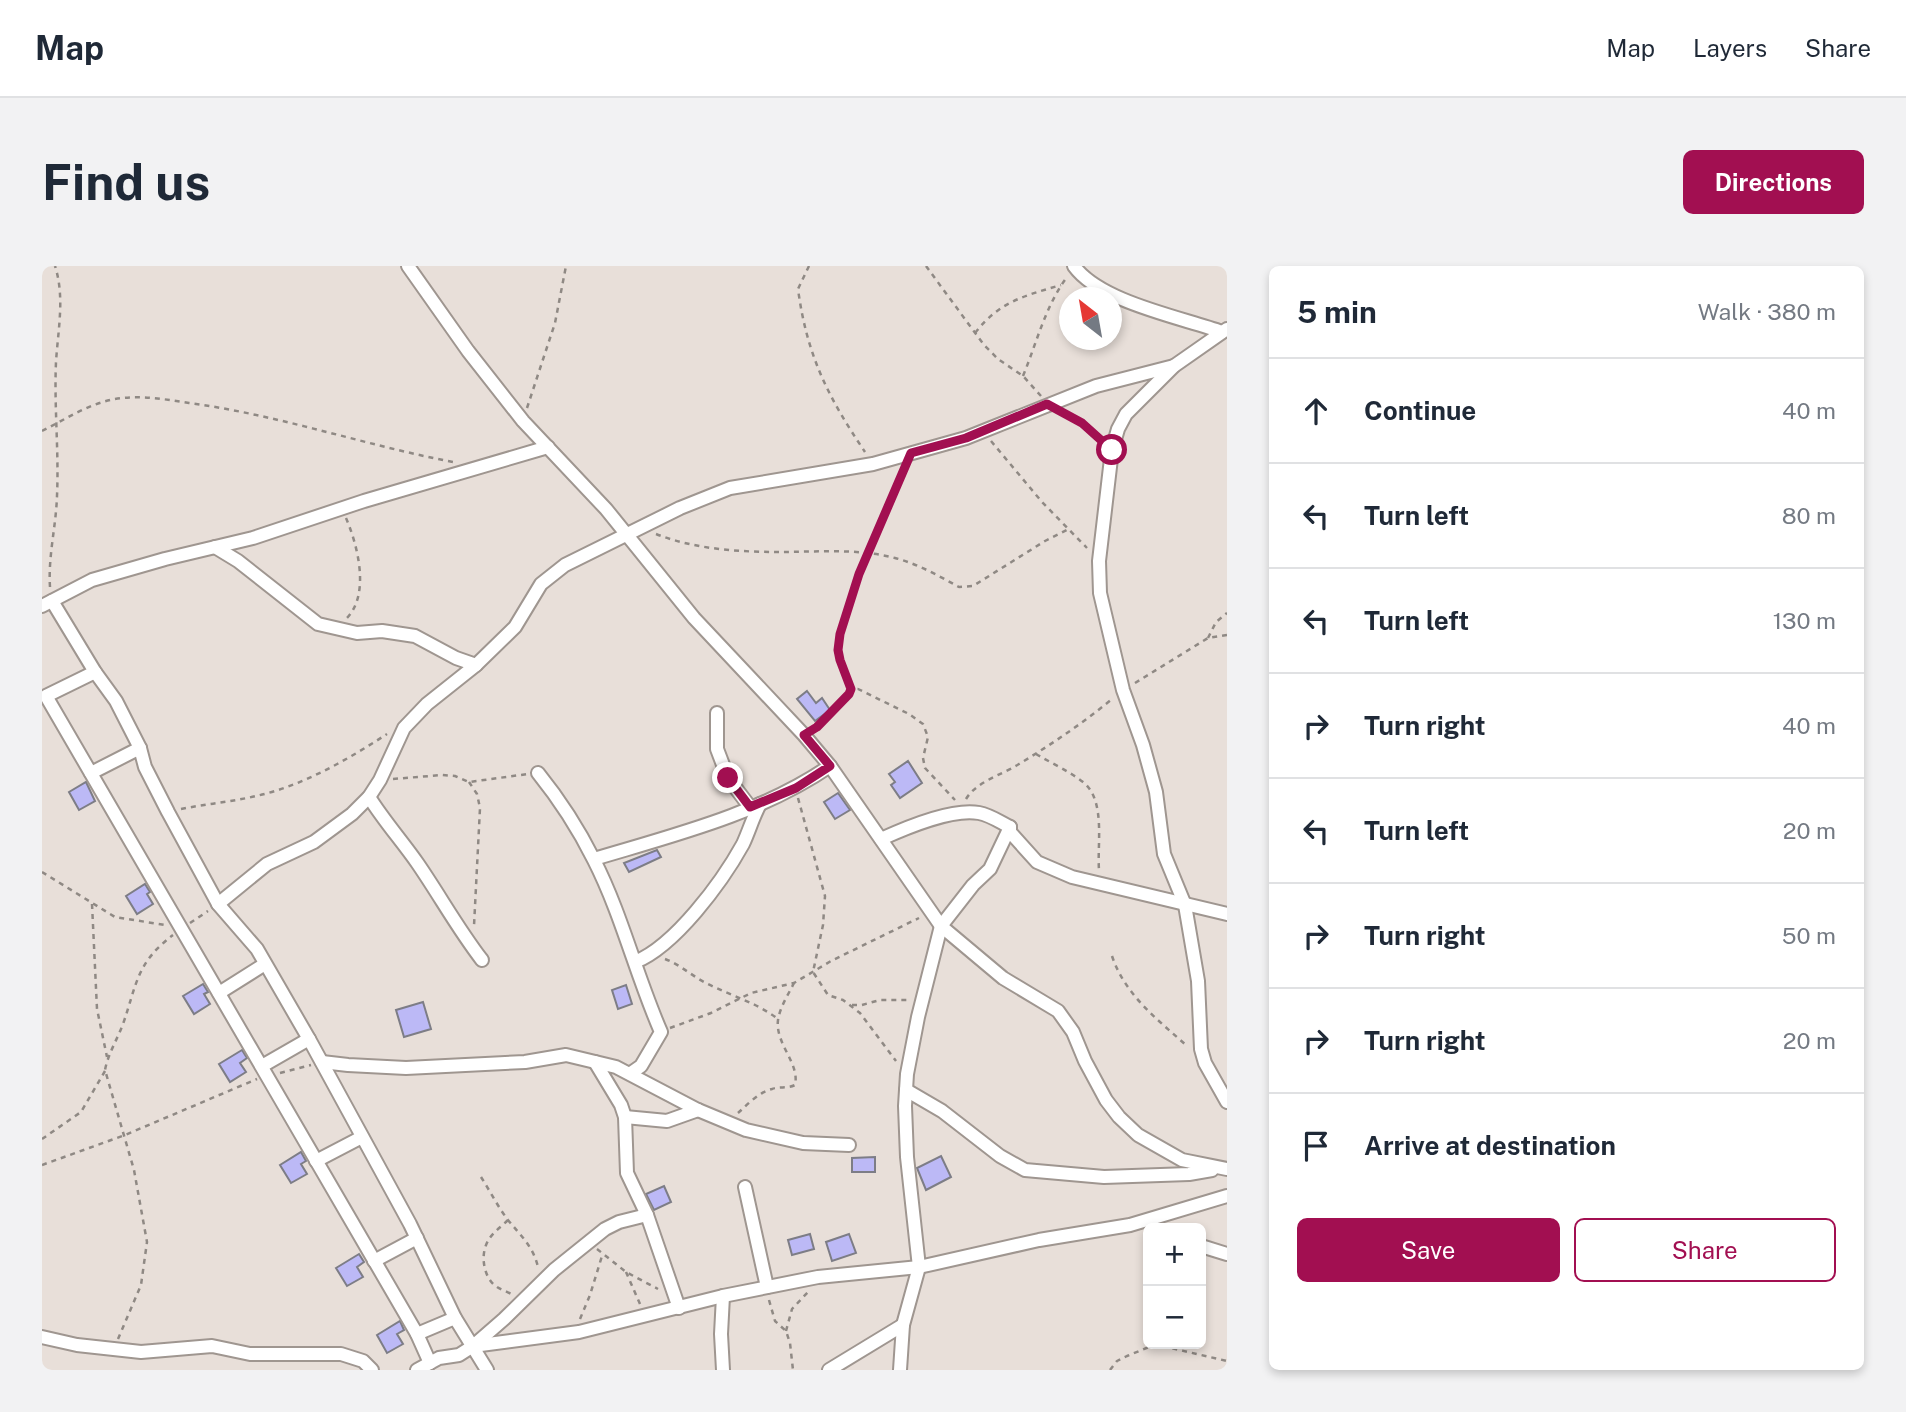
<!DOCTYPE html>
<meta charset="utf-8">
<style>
:root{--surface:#fff;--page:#f2f2f3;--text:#1f2937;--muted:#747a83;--line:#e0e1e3;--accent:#a20f51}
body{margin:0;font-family:"Public Sans",sans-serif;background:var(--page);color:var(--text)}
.controls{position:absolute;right:21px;bottom:21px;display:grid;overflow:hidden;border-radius:10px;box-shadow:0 4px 10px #0003}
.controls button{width:63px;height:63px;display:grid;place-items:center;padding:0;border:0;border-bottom:2px solid var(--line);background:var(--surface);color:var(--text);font:35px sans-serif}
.compass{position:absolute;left:1017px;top:21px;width:63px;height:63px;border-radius:50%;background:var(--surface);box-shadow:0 4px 10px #0003;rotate:329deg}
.stop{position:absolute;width:21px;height:21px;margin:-16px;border:5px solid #a20f51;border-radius:50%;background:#fff}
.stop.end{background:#a20f51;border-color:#fff;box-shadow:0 2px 7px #0008}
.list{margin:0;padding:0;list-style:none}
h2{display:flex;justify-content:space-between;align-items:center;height:91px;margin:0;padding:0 28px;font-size:30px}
h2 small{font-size:23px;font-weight:400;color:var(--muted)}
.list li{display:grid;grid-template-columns:46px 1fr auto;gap:21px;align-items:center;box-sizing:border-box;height:105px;padding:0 28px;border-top:2px solid var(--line)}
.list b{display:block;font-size:26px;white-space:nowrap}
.list em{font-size:23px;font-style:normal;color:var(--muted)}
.actions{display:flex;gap:14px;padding:21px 28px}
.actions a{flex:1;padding:16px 0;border:2px solid var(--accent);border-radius:10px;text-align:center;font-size:24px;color:var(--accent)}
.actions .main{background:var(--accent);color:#fff}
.icon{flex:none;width:38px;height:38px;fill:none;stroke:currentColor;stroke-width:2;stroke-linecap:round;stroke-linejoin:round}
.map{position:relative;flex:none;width:1185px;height:1104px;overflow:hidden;border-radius:10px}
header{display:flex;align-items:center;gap:42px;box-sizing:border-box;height:98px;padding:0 35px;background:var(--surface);border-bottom:2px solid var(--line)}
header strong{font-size:33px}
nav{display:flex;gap:38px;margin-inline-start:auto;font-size:24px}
.intro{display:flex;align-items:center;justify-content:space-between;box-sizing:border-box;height:168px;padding:0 42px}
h1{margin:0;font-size:49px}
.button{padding:18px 32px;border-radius:10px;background:var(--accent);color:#fff;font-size:24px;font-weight:700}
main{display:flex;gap:42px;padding:0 42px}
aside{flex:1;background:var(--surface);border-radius:10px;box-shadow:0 4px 10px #0003}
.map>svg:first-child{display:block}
.building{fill:#bcb9f6;stroke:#7d7d86;stroke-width:2}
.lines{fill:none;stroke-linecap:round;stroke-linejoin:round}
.street-casing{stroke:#9f9690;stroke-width:16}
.path{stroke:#8f8984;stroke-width:2.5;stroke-dasharray:5 5;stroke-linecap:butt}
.street{stroke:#fff;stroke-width:12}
.route{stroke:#a20f51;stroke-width:9}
</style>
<header>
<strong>Map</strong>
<nav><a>Map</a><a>Layers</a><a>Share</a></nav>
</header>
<div class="intro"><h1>Find us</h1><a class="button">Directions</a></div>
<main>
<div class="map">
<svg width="1185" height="1104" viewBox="0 0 1185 1104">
<rect width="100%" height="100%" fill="#e8dfd9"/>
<!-- building -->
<g class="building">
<polygon points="765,425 774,437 780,432 788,444 773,455 755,433"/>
<polygon points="866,495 880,517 858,532 849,519 853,516 847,508"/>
<polygon points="44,516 53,535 37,544 27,526"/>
<polygon points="796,527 808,544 793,553 782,536"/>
<polygon points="615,584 619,591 587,606 582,597"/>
<polygon points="103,618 108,626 105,628 111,638 95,648 84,630"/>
<polygon points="161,718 166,726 162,728 168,738 152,748 141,730"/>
<polygon points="584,719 590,738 576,743 570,724"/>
<polygon points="381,736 389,763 362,771 354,744"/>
<polygon points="200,784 205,792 198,797 204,806 188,816 177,798"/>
<polygon points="259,886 264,895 259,898 265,908 249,917 238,899"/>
<polygon points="899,890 909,911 884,924 875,902"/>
<polygon points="833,891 833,906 810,906 810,892"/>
<polygon points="622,920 629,936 612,944 604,928"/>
<polygon points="768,968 772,983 750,989 746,974"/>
<polygon points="807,968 814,987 790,995 784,976"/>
<polygon points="317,988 322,996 315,1001 321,1011 305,1020 294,1002"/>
<polygon points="358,1055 362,1064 355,1068 361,1078 345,1087 335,1069"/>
</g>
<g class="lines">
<!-- street casing -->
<g class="street-casing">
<g id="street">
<polyline points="366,0 426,85 481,155 564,243 652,352 762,469 788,500 899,660 961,712 1016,745 1031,766 1043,795 1064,834 1077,851 1096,869 1140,894 1185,903"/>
<path d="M1032 0C1058 36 1138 51 1180 66"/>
<polyline points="1185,63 1132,100 1084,148 1076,163 1070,184 1057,295 1058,327 1081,424 1101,479 1114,526 1122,588 1143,639 1156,715 1159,783 1163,797 1185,836"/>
<polyline points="173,281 196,295 276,358 315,367 340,365 373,370 414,392 434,399"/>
<polyline points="10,335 53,406 74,435 98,482 103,501 126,546 176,638 215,683 267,773 368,958 413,1052 445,1104"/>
<polyline points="0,340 50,314 123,293 211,272 322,235 506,181"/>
<polyline points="53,406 4,430 375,1068 388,1097"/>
<polyline points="675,447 675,483 686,512 708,541"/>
<polyline points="49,507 98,482"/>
<path d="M496 507C517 533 537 564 552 594 580 649 594 709 619 766L599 800 589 807"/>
<path d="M327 531C342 555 360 575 376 598 398 630 416 663 440 694"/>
<path d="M839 573C863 562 911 542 937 547 948 549 958 556 968 561V566L995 596 1030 611 1185 648"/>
<path d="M552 593C632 569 718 548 788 500"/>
<polyline points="176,638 225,598 272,576 310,548 327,531 338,514 362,462 385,438 434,399 473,361 499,318 523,299 638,242 688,222 831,198 924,172 1054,120 1132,100"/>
<path d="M593 696C633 680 680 616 701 578 707 565 711 551 718 538"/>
<polyline points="177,727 223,698"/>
<polyline points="280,796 306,799 364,802 483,796 524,789 574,801 656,844 704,864 761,877 807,879"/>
<polyline points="553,796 579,839 583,851 585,907 605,949 637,1042"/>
<polyline points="220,800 267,773"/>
<polyline points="864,824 900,845 958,890 983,904 1062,911 1147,908 1170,904"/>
<polyline points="583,851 625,855 656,844"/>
<polyline points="274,895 320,871"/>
<polyline points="703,921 725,1021"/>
<polyline points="1159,980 1185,988"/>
<polyline points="332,995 375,972"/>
<polyline points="681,1030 679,1068 681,1104"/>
<polyline points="375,1068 413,1052"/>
<polyline points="0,1071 35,1079 99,1086 170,1080 208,1088 299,1088 321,1095 330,1104"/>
<polyline points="431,1080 462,1053 512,1004 563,963 577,956 605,949"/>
<polyline points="375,1104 397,1092 417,1089 431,1080 537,1066 681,1030 776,1011 877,1001 997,974 1088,959 1185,930"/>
<polyline points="787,1104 861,1059"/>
<polyline points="858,1104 861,1059 877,1001 865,891 863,840 865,808 876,751 899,660 931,619 948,603 968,561"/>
</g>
</g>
<!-- path -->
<g class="path">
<path d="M767 0 756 23C765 90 786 131 823 186"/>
<polyline points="884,0 942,79 956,93 981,110 999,130"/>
<path d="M933 67C958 35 982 30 1019 19"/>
<path d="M981 110C995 76 1003 41 1025 11"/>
<polyline points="485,142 513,57 524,0"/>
<polyline points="1021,145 1061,174"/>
<path d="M0 165C24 153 46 138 73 133 98 129 122 133 147 137 237 149 322 179 411 196"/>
<polyline points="949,175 1000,236 1045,282"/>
<path d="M304 252C316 280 328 328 305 352"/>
<path d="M614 268C652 283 696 286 736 286 775 286 815 282 853 292 876 298 897 310 917 321L931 320 1003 275 1027 263"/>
<path d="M8 321C6 290 14 261 15 230 17 185 12 140 14 96 16 64 23 31 13 0"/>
<polyline points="1166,372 1174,356 1185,347"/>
<polyline points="1093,417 1166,372 1185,369"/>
<polyline points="809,423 798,394 796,384 798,368 817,308 862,203"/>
<polyline points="773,462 807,428 809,423 816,423 867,448 881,458 886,471 881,492 883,502 913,534"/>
<path d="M994 488C1009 497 1027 505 1041 516 1064 534 1055 578 1057 604"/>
<polyline points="351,513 400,509 413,510 427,516 486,508"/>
<polyline points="427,516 435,528 438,542 432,660"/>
<polyline points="756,532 783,630 781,659 771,706 786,729 801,734 818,747 854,795"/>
<path d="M924 533C935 515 960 509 977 498 1010 478 1041 457 1070 433"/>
<path d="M139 543C164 538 189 536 214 530 260 520 305 494 345 468"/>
<polyline points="0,606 73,651 123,659"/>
<polyline points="50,638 55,743 65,791"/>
<polyline points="148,657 166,645"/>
<path d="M1070 690C1083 729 1115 753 1145 780"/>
<path d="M623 693C639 699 651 711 666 718 690 730 715 737 736 753"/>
<polyline points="810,739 820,739 838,734 868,734"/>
<polyline points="628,762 669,747 709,727 752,717 789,695 877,652"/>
<polyline points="238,807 269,799"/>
<path d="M696 847C706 838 717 826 730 823 738 820 745 823 753 819 758 797 733 778 736 754 738 741 746 729 752 717"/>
<polyline points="0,873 39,846 63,805"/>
<polyline points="0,899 83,869 215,813"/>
<path d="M439 911C448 925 456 941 466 954 479 970 491 980 496 1001"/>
<path d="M466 954C460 960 450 967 446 975 438 988 441 1012 455 1021 460 1024 466 1026 471 1029"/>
<polyline points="555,983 584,1006 616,1023"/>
<polyline points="584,1006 598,1038"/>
<polyline points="727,1034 733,1055 744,1065 748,1077 751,1104"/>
<polyline points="538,1053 548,1029 560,990"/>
<polyline points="744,1065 750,1043 766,1026"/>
<path d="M76 1073 99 1019 105 976 92 904 63 804C66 788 75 774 81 758 95 718 94 697 131 669"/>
<polyline points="1068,1104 1075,1095 1085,1090 1107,1081 1120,1080 1185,1095"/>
</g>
<!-- street -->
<use href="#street" class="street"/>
</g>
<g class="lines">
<!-- route -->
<polyline class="route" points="686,512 708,541 754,522 788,500 762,469 775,461 807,428 809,423 798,394 796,384 798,368 817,308 869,187 924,172 1005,138 1040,157 1070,184"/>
</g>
</svg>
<div class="controls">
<button>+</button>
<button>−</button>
</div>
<svg class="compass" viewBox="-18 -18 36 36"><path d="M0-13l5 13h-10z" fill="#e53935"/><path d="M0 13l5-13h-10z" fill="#747a83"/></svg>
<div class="stop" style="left:1070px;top:184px"></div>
<div class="stop end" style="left:686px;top:512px"></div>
</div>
<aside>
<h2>5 min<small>Walk · 380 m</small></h2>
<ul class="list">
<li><svg class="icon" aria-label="ahead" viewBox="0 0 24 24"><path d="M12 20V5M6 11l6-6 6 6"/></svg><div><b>Continue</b></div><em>40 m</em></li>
<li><svg class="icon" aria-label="left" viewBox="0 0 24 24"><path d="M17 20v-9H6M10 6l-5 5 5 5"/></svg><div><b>Turn left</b></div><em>80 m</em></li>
<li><svg class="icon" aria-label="left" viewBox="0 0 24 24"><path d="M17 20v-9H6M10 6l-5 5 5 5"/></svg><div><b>Turn left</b></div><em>130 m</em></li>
<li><svg class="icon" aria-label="right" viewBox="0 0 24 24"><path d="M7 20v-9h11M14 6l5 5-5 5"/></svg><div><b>Turn right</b></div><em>40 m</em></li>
<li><svg class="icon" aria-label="left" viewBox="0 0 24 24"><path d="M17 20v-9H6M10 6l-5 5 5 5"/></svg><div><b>Turn left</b></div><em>20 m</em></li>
<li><svg class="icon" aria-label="right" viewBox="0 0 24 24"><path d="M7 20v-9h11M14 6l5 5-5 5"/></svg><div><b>Turn right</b></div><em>50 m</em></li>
<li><svg class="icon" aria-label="right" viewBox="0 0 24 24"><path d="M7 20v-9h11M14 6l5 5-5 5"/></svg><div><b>Turn right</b></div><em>20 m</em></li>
<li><svg class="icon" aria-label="arrive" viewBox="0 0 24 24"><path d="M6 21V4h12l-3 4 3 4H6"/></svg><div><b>Arrive at destination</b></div></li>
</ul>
<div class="actions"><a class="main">Save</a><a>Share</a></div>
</aside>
</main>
